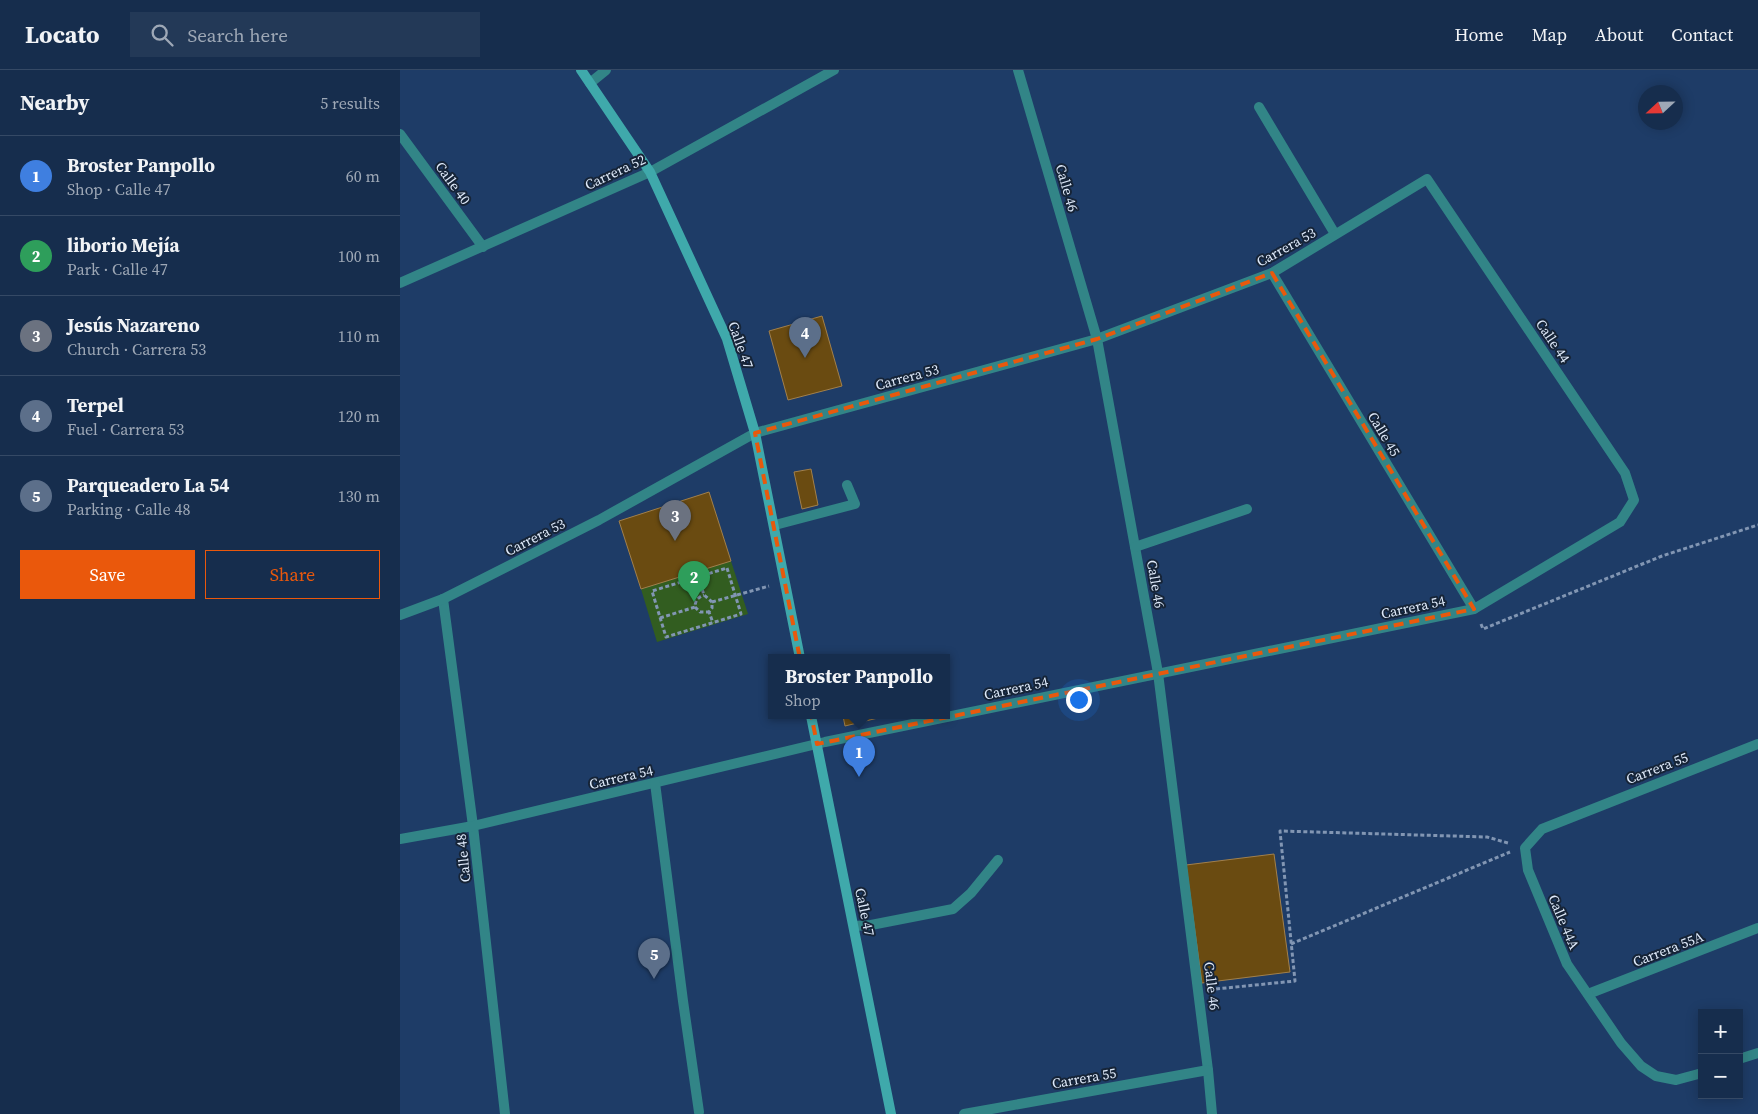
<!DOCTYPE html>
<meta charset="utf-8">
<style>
:root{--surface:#162d4d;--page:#233957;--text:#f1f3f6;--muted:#9ea8b6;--line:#354965;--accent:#ea580c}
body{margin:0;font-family:"Source Serif 4",serif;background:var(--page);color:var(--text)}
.controls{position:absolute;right:15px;bottom:15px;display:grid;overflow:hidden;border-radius:0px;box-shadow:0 2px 12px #0003}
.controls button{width:45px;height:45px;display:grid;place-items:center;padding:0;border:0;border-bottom:1px solid var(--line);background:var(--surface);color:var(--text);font:25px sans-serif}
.compass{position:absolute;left:1238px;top:15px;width:45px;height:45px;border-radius:50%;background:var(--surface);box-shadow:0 2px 12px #0003;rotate:248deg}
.you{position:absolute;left:678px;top:629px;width:18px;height:18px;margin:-12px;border:4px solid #fff;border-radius:50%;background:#1a73e8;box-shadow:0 0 0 8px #1a73e833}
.badge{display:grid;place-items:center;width:32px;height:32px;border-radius:50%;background:var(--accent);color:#fff;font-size:16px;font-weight:700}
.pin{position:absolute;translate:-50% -41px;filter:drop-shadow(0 1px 2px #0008)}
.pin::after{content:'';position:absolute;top:26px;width:18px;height:15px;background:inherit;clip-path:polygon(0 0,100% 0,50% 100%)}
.popup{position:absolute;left:368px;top:584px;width:182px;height:65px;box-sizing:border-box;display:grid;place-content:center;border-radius:0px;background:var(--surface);filter:drop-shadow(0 1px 4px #0005);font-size:16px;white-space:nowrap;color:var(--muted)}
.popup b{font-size:19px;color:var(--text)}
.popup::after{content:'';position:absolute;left:50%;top:100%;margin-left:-10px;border:10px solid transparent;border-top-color:var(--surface)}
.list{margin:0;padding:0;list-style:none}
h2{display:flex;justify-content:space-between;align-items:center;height:65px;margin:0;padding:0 20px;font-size:21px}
h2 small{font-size:16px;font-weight:400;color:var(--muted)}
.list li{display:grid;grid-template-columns:32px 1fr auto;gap:15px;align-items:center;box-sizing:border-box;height:80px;padding:0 20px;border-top:1px solid var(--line)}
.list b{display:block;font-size:19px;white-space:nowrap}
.list p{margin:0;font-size:16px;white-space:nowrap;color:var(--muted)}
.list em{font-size:16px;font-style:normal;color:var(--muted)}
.actions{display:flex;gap:10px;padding:15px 20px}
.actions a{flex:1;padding:11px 0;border:1px solid var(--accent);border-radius:0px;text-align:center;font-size:18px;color:var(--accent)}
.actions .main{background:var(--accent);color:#fff}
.icon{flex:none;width:28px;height:28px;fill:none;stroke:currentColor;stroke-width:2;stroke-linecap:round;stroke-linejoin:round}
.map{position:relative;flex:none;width:1358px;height:1044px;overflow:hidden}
header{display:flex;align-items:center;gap:30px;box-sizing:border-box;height:70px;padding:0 25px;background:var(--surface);border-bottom:1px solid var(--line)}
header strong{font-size:24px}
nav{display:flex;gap:28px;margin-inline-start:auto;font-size:18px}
.search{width:350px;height:45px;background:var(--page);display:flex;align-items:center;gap:12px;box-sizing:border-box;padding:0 18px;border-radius:0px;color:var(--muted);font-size:19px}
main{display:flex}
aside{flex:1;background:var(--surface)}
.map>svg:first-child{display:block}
.green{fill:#325d20}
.building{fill:#6a4b11;stroke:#a2804b}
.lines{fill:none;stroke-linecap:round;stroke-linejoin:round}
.path{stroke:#8296b3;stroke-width:3;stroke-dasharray:4 2.5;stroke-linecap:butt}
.service{stroke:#328587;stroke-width:10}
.minor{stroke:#328587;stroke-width:10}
.tertiary{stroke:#328587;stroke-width:10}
.secondary{stroke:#3fa9ab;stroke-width:10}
.marked{fill:none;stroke:#e8590c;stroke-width:4;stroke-dasharray:10 6;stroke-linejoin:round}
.labels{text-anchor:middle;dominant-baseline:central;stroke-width:4;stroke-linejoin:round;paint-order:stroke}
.street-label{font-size:14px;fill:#dfeafa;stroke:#162437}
</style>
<header>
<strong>Locato</strong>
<div class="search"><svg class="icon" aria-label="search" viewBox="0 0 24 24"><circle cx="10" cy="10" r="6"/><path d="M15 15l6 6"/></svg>Search here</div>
<nav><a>Home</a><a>Map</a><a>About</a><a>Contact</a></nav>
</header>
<main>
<aside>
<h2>Nearby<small>5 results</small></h2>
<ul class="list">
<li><span class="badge" style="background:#3f7fe0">1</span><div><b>Broster Panpollo</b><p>Shop · Calle 47</p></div><em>60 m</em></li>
<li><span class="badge" style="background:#2e9e5b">2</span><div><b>liborio Mejía</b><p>Park · Calle 47</p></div><em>100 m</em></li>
<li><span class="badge" style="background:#6b7280">3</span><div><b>Jesús Nazareno</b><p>Church · Carrera 53</p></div><em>110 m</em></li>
<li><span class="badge" style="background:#5c6f8a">4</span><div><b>Terpel</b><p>Fuel · Carrera 53</p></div><em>120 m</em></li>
<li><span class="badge" style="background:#5c6f8a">5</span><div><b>Parqueadero La 54</b><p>Parking · Calle 48</p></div><em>130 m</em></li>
</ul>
<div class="actions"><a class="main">Save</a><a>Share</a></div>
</aside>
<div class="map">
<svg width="1358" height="1044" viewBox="0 0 1358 1044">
<rect width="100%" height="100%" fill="#1e3c67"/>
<!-- green -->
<polygon class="green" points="331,491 348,544 257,572 241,519"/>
<!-- building -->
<g class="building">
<polygon points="422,246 442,316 388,330 369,261"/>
<polygon points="411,399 418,435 402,439 394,402"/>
<polygon points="309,422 331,491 241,519 219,451"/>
<polygon points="443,646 478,646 478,648 445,656"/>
<polygon points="874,784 890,902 802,913 786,795"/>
</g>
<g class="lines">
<!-- path -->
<g class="path">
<polygon points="327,498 341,544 266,567 252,521"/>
<polyline points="298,507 304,525 312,532 312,538 309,542 313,553"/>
<polyline points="312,532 369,516"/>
<polyline points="295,537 300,542 309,542"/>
<path d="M260 548 295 537C295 531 298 527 304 525"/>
<polyline points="1081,554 1083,559 1262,486 1358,455"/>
<polyline points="891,874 1110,782"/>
<polyline points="816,919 895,911 880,761 1087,767 1108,773"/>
</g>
<!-- service -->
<g class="service">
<polyline points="190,13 206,0"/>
<polyline points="375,455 455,434 447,415"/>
<polyline points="454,856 471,855 553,839 571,823 598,790"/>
</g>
<!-- minor -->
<g class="minor">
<polyline points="618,0 697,269 758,603 808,1000 812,1044"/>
<polyline points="859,37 935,164"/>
<polyline points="0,64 83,177"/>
<polyline points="872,203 1074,539"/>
<polyline points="735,477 847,439"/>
<polyline points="43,529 73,756 105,1044"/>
<polyline points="0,545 43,529 199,450 355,363 697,269 872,203 1027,109 1225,403 1234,430 1220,452 1074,539 425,672 73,756 0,769"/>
<polyline points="255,713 283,931 299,1042"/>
<polyline points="1188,924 1358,858"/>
<polyline points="1339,989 1358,983"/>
<polyline points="1302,1003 1276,1010 1256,1006 1241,996 1221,973 1167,894 1128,800 1125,778 1142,759 1358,674"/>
<polyline points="564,1044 808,1000"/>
</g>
<!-- tertiary -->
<polyline class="tertiary" points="0,213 250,102 434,0"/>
<!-- secondary -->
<g class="secondary">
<polyline points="181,0 250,102 327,269 355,363 400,588"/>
<polyline points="411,646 491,1044"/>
</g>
</g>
<!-- marked area -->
<path class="marked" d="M872 203 1074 539 417 674 355 363 697 269Z"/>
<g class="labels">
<!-- street labels -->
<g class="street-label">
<text transform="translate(215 102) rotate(-25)">Carrera 52</text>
<text transform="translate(53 113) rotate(54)">Calle 40</text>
<text transform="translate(667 118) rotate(74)">Calle 46</text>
<text transform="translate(886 177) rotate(-29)">Carrera 53</text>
<text transform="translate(1153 271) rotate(56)">Calle 44</text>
<text transform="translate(341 275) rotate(70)">Calle 47</text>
<text transform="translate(507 307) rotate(-15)">Carrera 53</text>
<text transform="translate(984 364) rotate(59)">Calle 45</text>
<text transform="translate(135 467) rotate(-27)">Carrera 53</text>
<text transform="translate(756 514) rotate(80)">Calle 46</text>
<text transform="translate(1013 537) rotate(-12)">Carrera 54</text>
<text transform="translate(616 618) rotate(-12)">Carrera 54</text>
<text transform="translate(1257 698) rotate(-21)">Carrera 55</text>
<text transform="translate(221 707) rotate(-13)">Carrera 54</text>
<text transform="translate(63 788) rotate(-96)">Calle 48</text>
<text transform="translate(465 842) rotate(78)">Calle 47</text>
<text transform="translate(1164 852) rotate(67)">Calle 44A</text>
<text transform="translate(1268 879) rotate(-21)">Carrera 55A</text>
<text transform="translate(812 916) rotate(83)">Calle 46</text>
<text transform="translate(684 1008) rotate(-10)">Carrera 55</text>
</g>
</g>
</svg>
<div class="controls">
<button>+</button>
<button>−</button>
</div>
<svg class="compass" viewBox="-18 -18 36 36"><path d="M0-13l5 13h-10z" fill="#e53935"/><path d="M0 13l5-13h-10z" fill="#9ea8b6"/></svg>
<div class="you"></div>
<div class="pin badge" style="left:459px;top:707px;background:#3f7fe0">1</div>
<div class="popup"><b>Broster Panpollo</b>Shop</div>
<div class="pin badge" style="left:294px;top:532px;background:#2e9e5b">2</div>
<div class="pin badge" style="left:275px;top:471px;background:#6b7280">3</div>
<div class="pin badge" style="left:405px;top:288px;background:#5c6f8a">4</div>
<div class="pin badge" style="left:254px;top:909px;background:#5c6f8a">5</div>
</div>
</main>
